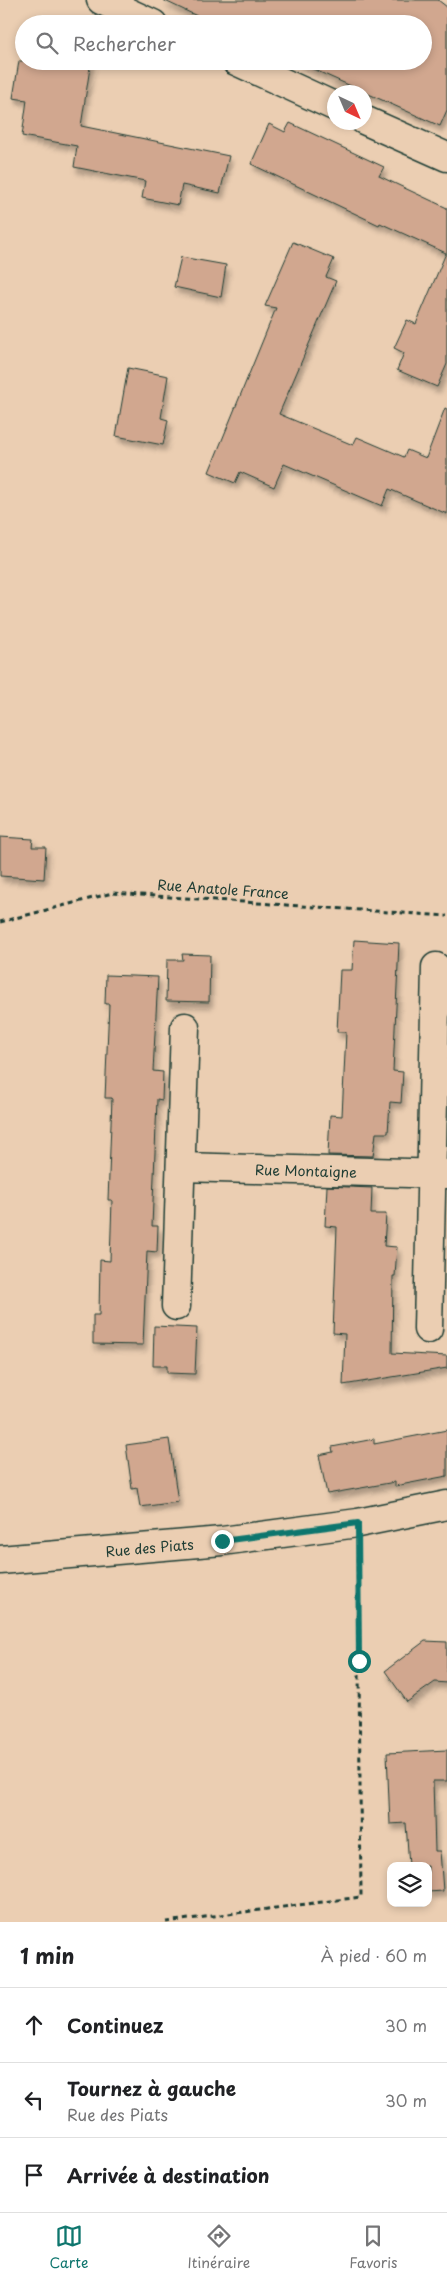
<!DOCTYPE html>
<html lang="fr">
<meta charset="utf-8">
<style>
:root{--surface:#fff;--page:#f2f2f2;--text:#202124;--muted:#757577;--line:#e0e0e0;--accent:#0f766e}
body{margin:0;font-family:"Playpen Sans",sans-serif;background:var(--page);color:var(--text)}
.controls{position:absolute;right:15px;bottom:15px;display:grid;overflow:hidden;border-radius:10px;box-shadow:0 2px 8px #0003}
.controls button{width:45px;height:45px;display:grid;place-items:center;padding:0;border:0;border-bottom:1px solid var(--line);background:var(--surface);color:var(--text);font:25px sans-serif}
.compass{position:absolute;left:327px;top:85px;width:45px;height:45px;border-radius:50%;background:var(--surface);box-shadow:0 2px 8px #0003;rotate:136deg}
.stop{position:absolute;width:15px;height:15px;margin:-11px;border:4px solid #0f766e;border-radius:50%;background:#fff}
.stop.end{background:#0f766e;border-color:#fff;box-shadow:0 1px 5px #0008}
.list{margin:0;padding:0;list-style:none}
h2{display:flex;justify-content:space-between;align-items:center;height:65px;margin:0;padding:0 20px;font-size:21px}
h2 small{font-size:16px;font-weight:400;color:var(--muted)}
.list li{display:grid;grid-template-columns:32px 1fr auto;gap:15px;align-items:center;box-sizing:border-box;height:75px;padding:0 20px;border-top:1px solid var(--line)}
.list b{display:block;font-size:19px;white-space:nowrap}
.list p{margin:0;font-size:16px;white-space:nowrap;color:var(--muted)}
.list em{font-size:16px;font-style:normal;color:var(--muted)}
.icon{flex:none;width:28px;height:28px;fill:none;stroke:currentColor;stroke-width:2;stroke-linecap:round;stroke-linejoin:round}
.map{position:relative;flex:none;width:447px;height:1922px;overflow:hidden}
.search{position:absolute;background:var(--surface);box-shadow:0 2px 8px #0003;left:15px;right:15px;top:15px;height:55px;display:flex;align-items:center;gap:12px;box-sizing:border-box;padding:0 18px;border-radius:28px;color:var(--muted);font-size:19px}
.sheet{height:290px;background:var(--surface)}
nav{display:flex;justify-content:space-around;align-items:center;box-sizing:border-box;height:70px;border-top:1px solid var(--line);background:var(--surface);font-size:14px;color:var(--muted)}
nav a{display:grid;justify-items:center;gap:2px}
nav .on{color:var(--accent)}
.map>svg:first-child{display:block}
.building{fill:#d1a78f;stroke:#1f3d34;filter:url(#shadow)}
.lines{fill:none;stroke-linecap:round;stroke-linejoin:round}
.street-casing{stroke:#1f3d34;stroke-width:31}
.primary-casing{stroke:#1f3d34;stroke-width:31}
.path{stroke:#1f3d34;stroke-width:3;stroke-dasharray:5 4;stroke-linecap:butt}
.street{stroke:#ebceb2;stroke-width:28}
.primary{stroke:#ebceb2;stroke-width:28}
.route{stroke:#0f766e;stroke-width:6}
.labels{text-anchor:middle;dominant-baseline:central;stroke-width:4;stroke-linejoin:round;paint-order:stroke}
.street-label{font-size:14px;fill:#1f3d34;stroke:#ebceb2}
</style>
<div class="map">
<svg width="447" height="1922" viewBox="0 0 447 1922">
<defs>
<filter id="shadow"><feDropShadow dx="3" dy="5.5" stdDeviation="2.5" flood-color="#0004"/></filter>
</defs>
<rect width="100%" height="100%" fill="#ebceb2"/>
<filter id="ink" filterUnits="userSpaceOnUse"><feTurbulence type="fractalNoise" baseFrequency=".02" numOctaves="2"/><feDisplacementMap in="SourceGraphic" scale="10" xChannelSelector="R" yChannelSelector="G"/><feConvolveMatrix kernelMatrix="1 2 1 2 8 2 1 2 1" color-interpolation-filters="sRGB"/></filter>
<g filter="url(#ink)">
<!-- building -->
<g class="building">
<polygon points="163,0 438,0 447,7 447,110 440,126 295,61 423,61 423,24 214,24"/>
<polygon points="19,61 91,61 81,126 229,156 220,193 182,185 178,205 142,198 145,181 74,167 77,146 22,136 27,100 13,98"/>
<polygon points="290,123 384,167 379,176 447,208 447,364 437,387 397,370 404,353 394,348 407,320 416,324 446,253 380,223 379,225 251,164 269,124 285,132"/>
<polygon points="293,242 334,259 326,277 336,281 279,414 353,445 357,437 404,457 407,450 426,458 445,408 447,409 447,514 389,489 382,506 284,464 274,487 240,472 235,483 209,472 276,308 265,306"/>
<polygon points="181,257 226,265 221,297 174,287"/>
<polygon points="128,368 168,376 161,418 168,420 163,445 116,436"/>
<polygon points="0,837 33,839 32,847 46,847 44,879 0,876"/>
<polygon points="354,940 399,943 393,1071 403,1072 401,1103 390,1102 388,1133 376,1133 373,1156 328,1155 330,1115 342,1116 346,1032 337,1032 340,970 352,970"/>
<polygon points="182,954 210,955 209,1002 166,1001 167,960 183,960"/>
<polygon points="106,975 158,977 153,1071 163,1072 162,1100 157,1099 155,1152 152,1226 158,1226 157,1252 147,1251 143,1345 93,1344 93,1315 99,1315 100,1260 110,1261 112,1200 108,1200 112,1098 105,1098 109,1004 105,1004"/>
<polygon points="327,1186 372,1188 371,1214 386,1214 384,1246 397,1247 395,1276 393,1276 392,1353 447,1356 447,1368 343,1385 345,1334 333,1333 337,1227 325,1226"/>
<polygon points="154,1326 197,1328 195,1374 167,1373 167,1366 153,1366"/>
<polygon points="447,1430 447,1476 395,1486 395,1482 327,1494 319,1455 333,1452 332,1447 374,1439 374,1444"/>
<polygon points="169,1439 178,1502 140,1507 137,1488 132,1489 126,1445"/>
<polygon points="425,1641 447,1642 447,1683 435,1682 407,1702 385,1671"/>
<polygon points="447,1750 447,1781 433,1781 435,1851 440,1851 443,1891 428,1892 428,1866 409,1866 406,1823 390,1824 387,1753"/>
</g>
<g class="lines">
<!-- street casing -->
<g class="street-casing">
<g id="street">
<path id="s1" d="M181 1167 447 1174"/>
<polyline points="176,1306 185,1027"/>
<polyline points="428,1329 436,967"/>
<path id="s2" d="M0 1560 222 1541 358 1523 447 1505"/>
</g>
</g>
<!-- primary casing -->
<g class="primary-casing">
<g id="primary">
<polyline points="101,0 153,24"/>
<polyline points="236,61 334,106"/>
<polyline points="364,120 447,157"/>
</g>
</g>
<!-- path -->
<g class="path">
<polyline points="0,922 112,893 447,916"/>
<polyline points="166,1922 361,1897 358,1553"/>
</g>
<!-- street -->
<use href="#street" class="street"/>
<!-- primary -->
<use href="#primary" class="primary"/>
</g>
</g>
<g class="lines" filter="url(#ink)">
<!-- route -->
<polyline class="route" points="222,1541 358,1523 359,1661"/>
</g>
<g class="labels">
<!-- street labels -->
<g class="street-label">
<text transform="translate(223 889) rotate(4)">Rue Anatole France</text>
<text stroke="none"><textPath href="#s1" startOffset="125">Rue Montaigne</textPath></text>
<text stroke="none"><textPath href="#s2" startOffset="150">Rue des Piats</textPath></text>
</g>
</g>
</svg>
<div class="controls">
<button><svg class="icon" aria-label="layers" viewBox="0 0 24 24"><path d="M12 4l9 5-9 5-9-5zM3 14l9 5 9-5"/></svg></button>
</div>
<svg class="compass" viewBox="-18 -18 36 36"><path d="M0-13l5 13h-10z" fill="#e53935"/><path d="M0 13l5-13h-10z" fill="#757577"/></svg>
<div class="stop" style="left:359px;top:1661px"></div>
<div class="stop end" style="left:222px;top:1541px"></div>
<div class="search"><svg class="icon" aria-label="search" viewBox="0 0 24 24"><circle cx="10" cy="10" r="6"/><path d="M15 15l6 6"/></svg>Rechercher</div>
</div>
<section class="sheet">
<h2>1 min<small>À pied · 60 m</small></h2>
<ul class="list">
<li><svg class="icon" aria-label="ahead" viewBox="0 0 24 24"><path d="M12 20V5M6 11l6-6 6 6"/></svg><div><b>Continuez</b></div><em>30 m</em></li>
<li><svg class="icon" aria-label="left" viewBox="0 0 24 24"><path d="M17 20v-9H6M10 6l-5 5 5 5"/></svg><div><b>Tournez à gauche</b><p>Rue des Piats</p></div><em>30 m</em></li>
<li><svg class="icon" aria-label="arrive" viewBox="0 0 24 24"><path d="M6 21V4h12l-3 4 3 4H6"/></svg><div><b>Arrivée à destination</b></div></li>
</ul>
</section>
<nav>
<a class="on"><svg class="icon" aria-label="map" viewBox="0 0 24 24"><path d="M3 6l6-2 6 2 6-2v14l-6 2-6-2-6 2zM9 4v14M15 6v14"/></svg>Carte</a>
<a><svg class="icon" aria-label="directions" viewBox="0 0 24 24"><path d="M12 3l9 9-9 9-9-9zM9 14v-3h6M13 9l2 2-2 2"/></svg>Itinéraire</a>
<a><svg class="icon" aria-label="saved" viewBox="0 0 24 24"><path d="M7 4h10v16l-5-4-5 4z"/></svg>Favoris</a>
</nav>
